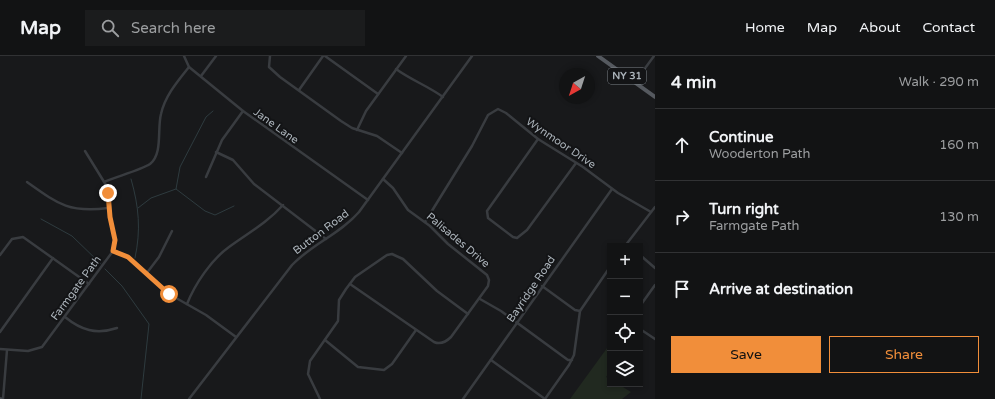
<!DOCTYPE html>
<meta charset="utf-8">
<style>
:root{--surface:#121314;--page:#1b1c1d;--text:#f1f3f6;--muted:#9c9ea0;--line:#313234;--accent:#f18e3a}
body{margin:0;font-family:"Varela Round",sans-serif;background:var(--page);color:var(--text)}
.controls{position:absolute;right:12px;bottom:12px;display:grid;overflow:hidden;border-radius:0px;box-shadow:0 2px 6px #0003}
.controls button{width:36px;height:36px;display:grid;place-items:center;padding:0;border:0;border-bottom:1px solid var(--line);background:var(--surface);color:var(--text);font:20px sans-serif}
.compass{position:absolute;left:559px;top:12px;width:36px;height:36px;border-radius:50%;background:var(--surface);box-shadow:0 2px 6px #0003;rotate:219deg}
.stop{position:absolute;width:12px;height:12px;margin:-9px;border:3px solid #f18e3a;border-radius:50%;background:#fff}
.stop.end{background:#f18e3a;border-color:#fff;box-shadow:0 1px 4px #0008}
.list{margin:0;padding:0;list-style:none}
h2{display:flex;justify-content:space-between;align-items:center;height:52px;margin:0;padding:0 16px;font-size:17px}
h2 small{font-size:13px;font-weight:400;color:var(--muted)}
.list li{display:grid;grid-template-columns:26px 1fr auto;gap:12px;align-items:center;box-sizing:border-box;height:72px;padding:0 16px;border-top:1px solid var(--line)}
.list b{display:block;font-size:15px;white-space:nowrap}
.list p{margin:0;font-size:13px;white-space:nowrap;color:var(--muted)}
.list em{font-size:13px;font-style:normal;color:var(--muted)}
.actions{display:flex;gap:8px;padding:12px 16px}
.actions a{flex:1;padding:9px 0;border:1px solid var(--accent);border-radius:0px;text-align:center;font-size:14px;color:var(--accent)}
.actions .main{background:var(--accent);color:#111}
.icon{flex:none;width:22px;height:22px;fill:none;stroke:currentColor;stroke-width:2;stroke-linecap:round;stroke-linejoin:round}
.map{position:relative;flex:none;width:655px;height:343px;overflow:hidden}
header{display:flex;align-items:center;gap:24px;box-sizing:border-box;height:56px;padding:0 20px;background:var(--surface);border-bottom:1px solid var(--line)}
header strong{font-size:19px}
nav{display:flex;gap:22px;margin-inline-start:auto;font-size:14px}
.search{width:280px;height:36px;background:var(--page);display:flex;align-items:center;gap:10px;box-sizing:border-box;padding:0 14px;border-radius:0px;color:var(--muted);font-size:15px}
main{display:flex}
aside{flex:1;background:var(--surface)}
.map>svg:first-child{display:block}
.green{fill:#212920}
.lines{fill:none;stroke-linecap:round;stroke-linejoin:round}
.stream{stroke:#2e3b3f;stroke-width:1}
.street{stroke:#393c40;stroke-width:2.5}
.secondary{stroke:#474b50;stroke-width:3.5}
.primary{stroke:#55595f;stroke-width:4}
.route{stroke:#f18e3a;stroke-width:5}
.labels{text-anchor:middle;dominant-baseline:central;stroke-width:4;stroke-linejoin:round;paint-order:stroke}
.shield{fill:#131416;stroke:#7d8389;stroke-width:1}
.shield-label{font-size:10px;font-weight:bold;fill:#abb3ba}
.street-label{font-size:11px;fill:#abb3ba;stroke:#131416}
</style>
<header>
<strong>Map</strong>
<div class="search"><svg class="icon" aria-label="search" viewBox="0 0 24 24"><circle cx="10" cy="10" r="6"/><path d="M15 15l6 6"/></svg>Search here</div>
<nav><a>Home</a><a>Map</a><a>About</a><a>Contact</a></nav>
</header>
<main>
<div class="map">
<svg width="655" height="343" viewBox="0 0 655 343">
<rect width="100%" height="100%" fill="#18191b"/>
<!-- green -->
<polygon class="green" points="610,288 610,316 606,321 610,323 610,328 618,328 631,336 622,343 570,343"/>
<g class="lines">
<!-- stream -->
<g class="stream">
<polyline points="213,55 206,61 180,111 176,133 205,155 215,159 234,150"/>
<path d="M131 123C139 151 141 174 135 202"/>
<polyline points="138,152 151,142 176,133"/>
<polyline points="41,163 72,180 101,208"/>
<polyline points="105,213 122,230 149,268 141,343"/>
</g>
<!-- street -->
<g class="street">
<polyline points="184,0 189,11 243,55 368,144"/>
<polyline points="270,0 269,11 280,21 341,65 352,72 377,80 402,97"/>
<polyline points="325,0 378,38"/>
<path d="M396 13C411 24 428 30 443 41"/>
<polyline points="201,20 216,0"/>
<polyline points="635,26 654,0"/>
<polyline points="299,34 323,0"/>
<polyline points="357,74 366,55 406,0"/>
<polyline points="538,83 487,155 488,162 513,181 517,182 527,174 576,107"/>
<polyline points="216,96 233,104 254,128 326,183"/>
<polyline points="206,121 222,84 243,55"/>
<path d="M27 126C58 148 69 157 108 152"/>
<path d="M104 126C115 121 141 114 150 108 163 98 157 73 161 58 165 40 177 26 189 11"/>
<polyline points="425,166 472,90 488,59 498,53 506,57 538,83 583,111 618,137 651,156"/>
<polyline points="625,190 655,151"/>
<polyline points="113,195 128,201 169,238 206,259 236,281"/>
<polyline points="0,199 12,183 23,181 89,228"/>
<polyline points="640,199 655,212"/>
<polyline points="146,218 159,201 172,175"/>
<path d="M350 228 434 286C441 289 446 286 451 281L488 230 489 224 487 219 448 188 430 170 408 154 393 132 383 123"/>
<polyline points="542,230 575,254 580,255"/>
<polyline points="480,243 501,255 568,304 572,304"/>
<path d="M187 248C195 228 211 204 229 191 248 177 267 167 283 149"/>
<polyline points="640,250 655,229"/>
<path d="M65 261C81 274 96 279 117 272"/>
<polyline points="640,273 655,283"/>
<polyline points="0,276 53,202"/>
<polyline points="325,284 358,311 384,314 392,308 416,274"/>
<polyline points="0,293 28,295 42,291 113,195 115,184 110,161 106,129 85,95"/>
<polyline points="491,304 545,343"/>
<polyline points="3,343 7,294"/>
<path d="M189 343 292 209C312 188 340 178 359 156L472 0"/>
<polyline points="320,343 308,318 310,305 338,265 339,244 346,233 355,221 387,199 392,198 403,203 437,235 468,258"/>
<polyline points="463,343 612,133"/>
<polyline points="545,343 569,309 574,299 580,255 610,211"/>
</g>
<!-- secondary -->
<polyline class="secondary" points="0,343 1,343"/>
<!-- primary -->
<polyline class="primary" points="598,0 655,41"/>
</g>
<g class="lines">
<!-- route -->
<polyline class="route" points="108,137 110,161 115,184 113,195 128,201 169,238"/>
</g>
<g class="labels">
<!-- shield labels -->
<rect class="shield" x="608" y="12" width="38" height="16" rx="3"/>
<g class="shield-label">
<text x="627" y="20">NY 31</text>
</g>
<!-- street labels -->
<g class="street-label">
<text transform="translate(276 70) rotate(36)">Jane Lane</text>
<text transform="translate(561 87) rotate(34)">Wynmoor Drive</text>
<text transform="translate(321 176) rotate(-37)">Button Road</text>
<text transform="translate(458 184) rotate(40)">Palisades Drive</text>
<text transform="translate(76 232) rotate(-54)">Farmgate Path</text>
<text transform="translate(531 233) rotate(-56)">Bayridge Road</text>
</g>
</g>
</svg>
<div class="controls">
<button>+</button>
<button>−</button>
<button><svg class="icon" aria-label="locate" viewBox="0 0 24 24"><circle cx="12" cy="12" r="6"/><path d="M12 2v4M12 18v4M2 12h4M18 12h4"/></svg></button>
<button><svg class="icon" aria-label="layers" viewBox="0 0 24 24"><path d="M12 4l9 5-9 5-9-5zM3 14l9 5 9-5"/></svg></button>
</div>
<svg class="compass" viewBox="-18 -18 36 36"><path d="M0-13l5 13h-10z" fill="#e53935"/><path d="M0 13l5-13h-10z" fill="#9c9ea0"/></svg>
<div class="stop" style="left:169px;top:238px"></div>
<div class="stop end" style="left:108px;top:137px"></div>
</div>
<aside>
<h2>4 min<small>Walk · 290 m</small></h2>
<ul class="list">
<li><svg class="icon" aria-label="ahead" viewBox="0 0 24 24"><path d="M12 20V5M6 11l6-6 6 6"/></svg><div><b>Continue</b><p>Wooderton Path</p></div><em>160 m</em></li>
<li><svg class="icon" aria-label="right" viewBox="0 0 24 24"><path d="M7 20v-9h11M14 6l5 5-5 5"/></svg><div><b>Turn right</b><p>Farmgate Path</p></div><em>130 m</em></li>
<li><svg class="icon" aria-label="arrive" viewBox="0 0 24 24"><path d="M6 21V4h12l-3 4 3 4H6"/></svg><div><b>Arrive at destination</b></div></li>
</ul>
<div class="actions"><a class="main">Save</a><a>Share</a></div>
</aside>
</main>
